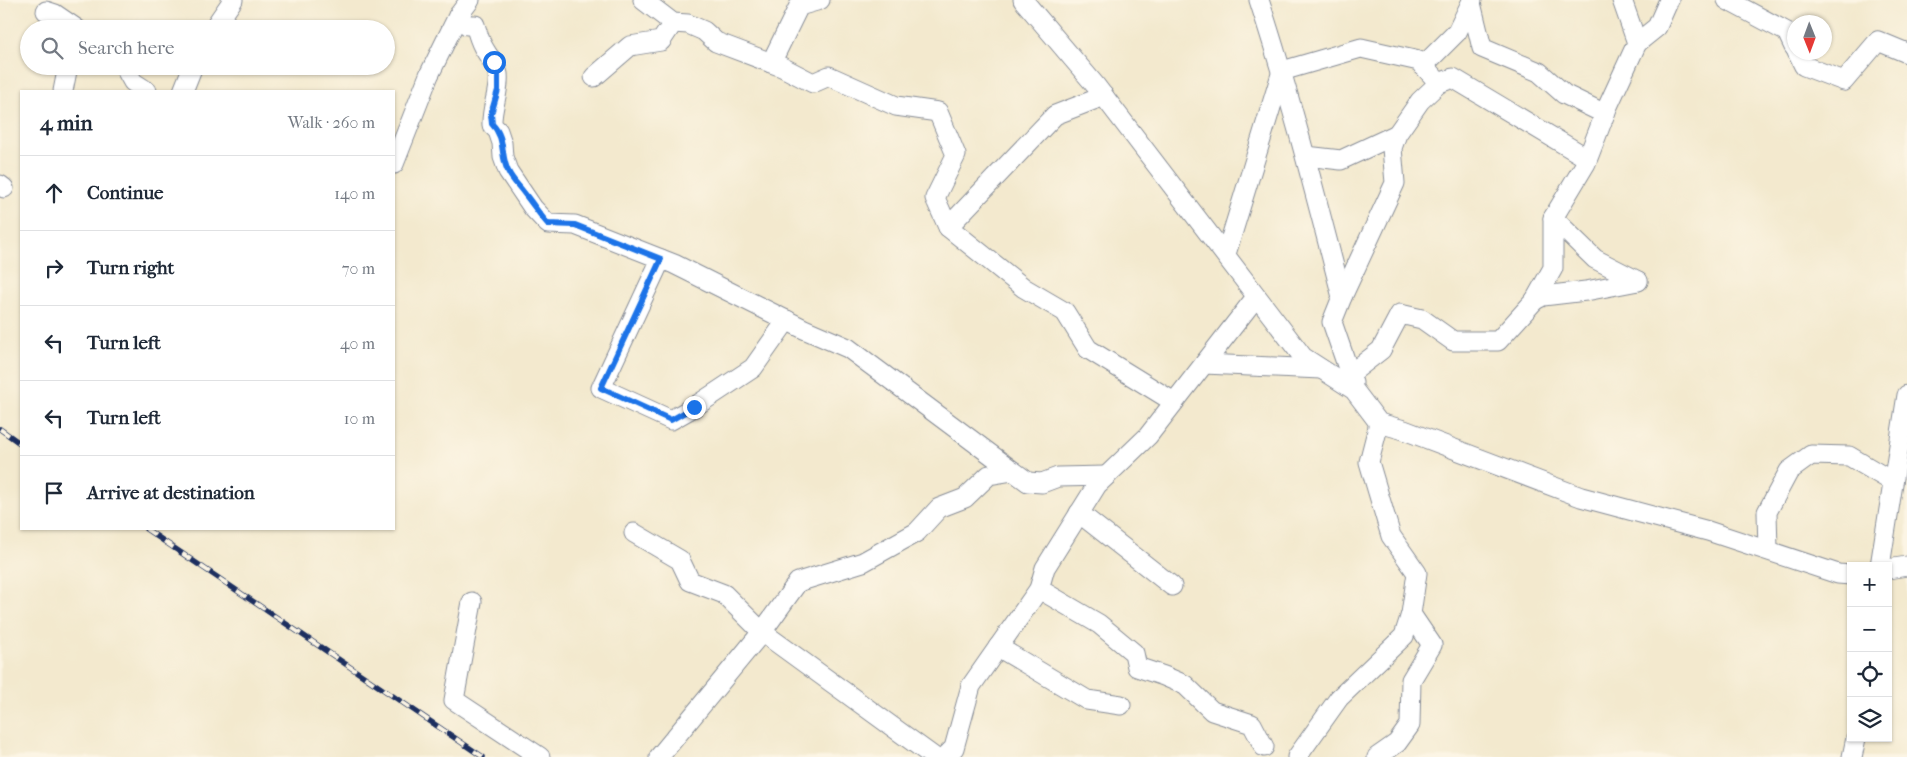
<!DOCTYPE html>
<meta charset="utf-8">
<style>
:root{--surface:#fff;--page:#f2f2f3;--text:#1f2937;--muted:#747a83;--line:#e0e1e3}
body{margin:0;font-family:"IM FELL French Canon",serif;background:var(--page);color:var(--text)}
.controls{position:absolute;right:15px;bottom:15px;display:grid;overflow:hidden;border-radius:0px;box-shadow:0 1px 4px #0004}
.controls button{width:45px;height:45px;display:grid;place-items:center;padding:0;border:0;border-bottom:1px solid var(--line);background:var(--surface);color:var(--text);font:25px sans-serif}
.compass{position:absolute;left:1787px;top:15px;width:45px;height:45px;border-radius:50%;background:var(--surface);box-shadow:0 1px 4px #0004;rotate:179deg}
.stop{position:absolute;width:15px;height:15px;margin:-11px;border:4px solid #1a73e8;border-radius:50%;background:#fff}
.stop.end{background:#1a73e8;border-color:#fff;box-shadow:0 1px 5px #0008}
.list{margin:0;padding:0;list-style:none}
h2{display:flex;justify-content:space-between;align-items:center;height:65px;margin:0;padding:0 20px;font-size:21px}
h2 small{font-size:16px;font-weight:400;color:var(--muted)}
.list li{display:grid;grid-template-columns:32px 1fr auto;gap:15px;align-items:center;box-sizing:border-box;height:75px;padding:0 20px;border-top:1px solid var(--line)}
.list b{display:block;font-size:19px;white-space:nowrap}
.list em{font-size:16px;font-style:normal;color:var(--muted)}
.icon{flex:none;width:28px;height:28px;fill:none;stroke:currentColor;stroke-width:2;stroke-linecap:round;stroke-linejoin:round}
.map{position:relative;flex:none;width:1907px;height:757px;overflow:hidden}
.search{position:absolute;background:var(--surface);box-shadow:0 1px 4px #0004;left:20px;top:20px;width:375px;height:55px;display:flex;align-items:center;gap:12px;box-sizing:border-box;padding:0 18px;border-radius:28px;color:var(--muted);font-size:19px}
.panel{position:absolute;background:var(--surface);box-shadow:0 1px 4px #0004;left:20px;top:90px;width:375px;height:440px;border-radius:0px}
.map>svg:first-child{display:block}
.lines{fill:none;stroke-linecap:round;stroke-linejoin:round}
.minor-casing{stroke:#878c96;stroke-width:21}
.minor{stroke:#fff;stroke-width:19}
.rail-casing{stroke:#1b2f5e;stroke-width:5.5}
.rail{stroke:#fcf5e5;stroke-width:4;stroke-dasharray:11;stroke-linecap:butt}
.route{stroke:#1a73e8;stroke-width:6}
</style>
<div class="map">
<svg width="1907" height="757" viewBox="0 0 1907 757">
<rect width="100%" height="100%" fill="#fcf5e5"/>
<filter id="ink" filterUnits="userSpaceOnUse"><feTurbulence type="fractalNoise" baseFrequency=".02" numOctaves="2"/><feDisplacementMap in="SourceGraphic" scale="10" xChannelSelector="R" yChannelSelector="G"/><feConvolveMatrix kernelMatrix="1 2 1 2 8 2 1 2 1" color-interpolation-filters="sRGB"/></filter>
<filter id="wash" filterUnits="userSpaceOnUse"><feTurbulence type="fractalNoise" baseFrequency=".0096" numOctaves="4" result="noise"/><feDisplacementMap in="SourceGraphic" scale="20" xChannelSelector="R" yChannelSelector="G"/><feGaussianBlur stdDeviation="1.12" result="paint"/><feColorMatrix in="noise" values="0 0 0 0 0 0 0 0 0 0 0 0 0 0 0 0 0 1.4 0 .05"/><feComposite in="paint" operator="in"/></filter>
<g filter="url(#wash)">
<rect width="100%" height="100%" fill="#f3e9ce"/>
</g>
<g filter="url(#ink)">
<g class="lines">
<!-- minor casing -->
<g class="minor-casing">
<g id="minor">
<polyline points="643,0 673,23 688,24 704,31 716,42 782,67 813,83 829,76 896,106 938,112 956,155 935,198 948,227"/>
<polyline points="1023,0 1096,86 1303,357 1354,390 1379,423 1404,430 1581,497 1708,531 1838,574 1851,575"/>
<path d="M1259 0C1291 98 1316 197 1342 297"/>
<polyline points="1472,0 1471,3 1482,48 1539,72 1564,94 1605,114"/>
<polyline points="1727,0 1787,32 1794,47"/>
<polyline points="46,11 55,14 77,29"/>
<path d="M458 16 467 25H475C478 34 480 43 485 50 490 59 496 64 498 74 500 92 491 107 492 125L498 131 502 143 503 157 508 171 533 208 548 224 575 225 674 264 804 329 848 348 1013 471 989 475 965 498 939 508 917 532 863 562 798 582 762 632 724 594 690 581 680 560 634 533"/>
<polyline points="213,29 233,0"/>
<polyline points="1637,43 1657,27 1669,0"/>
<polyline points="1797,52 1804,66 1844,81 1878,41 1907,53"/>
<polyline points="771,63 799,6 820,0"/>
<polyline points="124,66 133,82 147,91"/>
<polyline points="1423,66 1457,32 1471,3"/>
<polyline points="594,77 630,46 661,41 673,23"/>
<polyline points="63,91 68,66"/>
<polyline points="183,91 193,66"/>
<polyline points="1104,96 1055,115 948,227 1024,288 1065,312 1088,349 1174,402"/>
<polyline points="1306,156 1341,160 1397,134"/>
<polyline points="394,164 429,75 458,16 470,0"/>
<polyline points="0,185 4,188"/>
<polyline points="1553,218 1595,259 1638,281"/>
<polyline points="1226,254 1282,71 1361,48 1419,61 1439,83 1453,78 1587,158"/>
<polyline points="661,259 601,388 671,420 694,407 753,368 787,320"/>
<polyline points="1535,300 1543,296 1586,291 1638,281"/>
<polyline points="1204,364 1321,369"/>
<polyline points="1350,374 1381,350 1400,314 1422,319 1453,341 1498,341 1535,300 1553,268 1553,218 1586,163 1608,106 1637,43 1622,0"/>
<polyline points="1353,383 1332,322 1342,297 1395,183 1392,148 1397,134 1420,101 1439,83"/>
<polyline points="1013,471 1028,482 1042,483 1058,477 1106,476"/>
<polyline points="1079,513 1172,586"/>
<polyline points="1768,550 1767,512 1789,471 1811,455 1849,456 1893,482"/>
<polyline points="1880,566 1907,395"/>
<polyline points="1888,569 1907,566"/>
<polyline points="1039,589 1099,624 1134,653 1137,667 1164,676 1185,685 1212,711 1252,724 1264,747"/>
<polyline points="472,602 454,700 540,757"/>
<polyline points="998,647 1087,700 1121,705"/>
<polyline points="659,757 762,632 934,757"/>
<polyline points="945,757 954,748 971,686 1039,589 1045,568 1097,485 1148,436 1256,297"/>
<polyline points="1297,757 1339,698 1404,636 1411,614"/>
<polyline points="1377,757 1397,743 1410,725 1411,680 1432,645 1411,614 1417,573 1391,536 1369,462 1379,423"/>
<polyline points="1852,757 1856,738"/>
</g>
</g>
<!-- minor -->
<use href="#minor" class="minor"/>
<!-- rail casing -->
<g class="rail-casing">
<g id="rail">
<polyline points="0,429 21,444"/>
<polyline points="146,529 483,757"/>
</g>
</g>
<!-- rail -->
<use href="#rail" class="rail"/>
</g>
</g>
<g class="lines" filter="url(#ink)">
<!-- route -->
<path class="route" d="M494 62 498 73V90L491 114 492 124C506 138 500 155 508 171 512 180 519 186 524 193 533 204 539 214 548 224L575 225 661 259 601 388 671 420 694 407"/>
</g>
</svg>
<div class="controls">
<button>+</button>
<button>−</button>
<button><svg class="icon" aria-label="locate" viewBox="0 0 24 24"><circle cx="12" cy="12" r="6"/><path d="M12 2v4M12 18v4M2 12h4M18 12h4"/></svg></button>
<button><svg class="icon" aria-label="layers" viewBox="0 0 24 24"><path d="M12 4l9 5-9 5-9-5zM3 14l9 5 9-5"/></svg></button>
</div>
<svg class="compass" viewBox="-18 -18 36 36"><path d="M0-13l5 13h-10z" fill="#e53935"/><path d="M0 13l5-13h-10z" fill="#747a83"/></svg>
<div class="stop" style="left:494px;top:62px"></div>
<div class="stop end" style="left:694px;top:407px"></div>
<div class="search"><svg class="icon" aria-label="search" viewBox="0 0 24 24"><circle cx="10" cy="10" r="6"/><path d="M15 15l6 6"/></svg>Search here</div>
<section class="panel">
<h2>4 min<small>Walk · 260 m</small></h2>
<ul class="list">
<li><svg class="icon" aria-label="ahead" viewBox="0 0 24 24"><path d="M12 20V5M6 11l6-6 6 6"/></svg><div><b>Continue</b></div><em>140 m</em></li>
<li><svg class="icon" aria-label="right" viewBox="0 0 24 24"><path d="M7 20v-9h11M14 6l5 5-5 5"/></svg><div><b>Turn right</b></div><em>70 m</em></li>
<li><svg class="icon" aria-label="left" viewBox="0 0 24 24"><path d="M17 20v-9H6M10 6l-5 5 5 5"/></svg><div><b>Turn left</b></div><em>40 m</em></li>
<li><svg class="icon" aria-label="left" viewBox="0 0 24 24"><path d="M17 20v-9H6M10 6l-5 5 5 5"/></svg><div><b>Turn left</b></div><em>10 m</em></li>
<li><svg class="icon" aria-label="arrive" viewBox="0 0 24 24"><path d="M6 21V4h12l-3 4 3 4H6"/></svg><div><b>Arrive at destination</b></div></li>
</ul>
</section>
</div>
